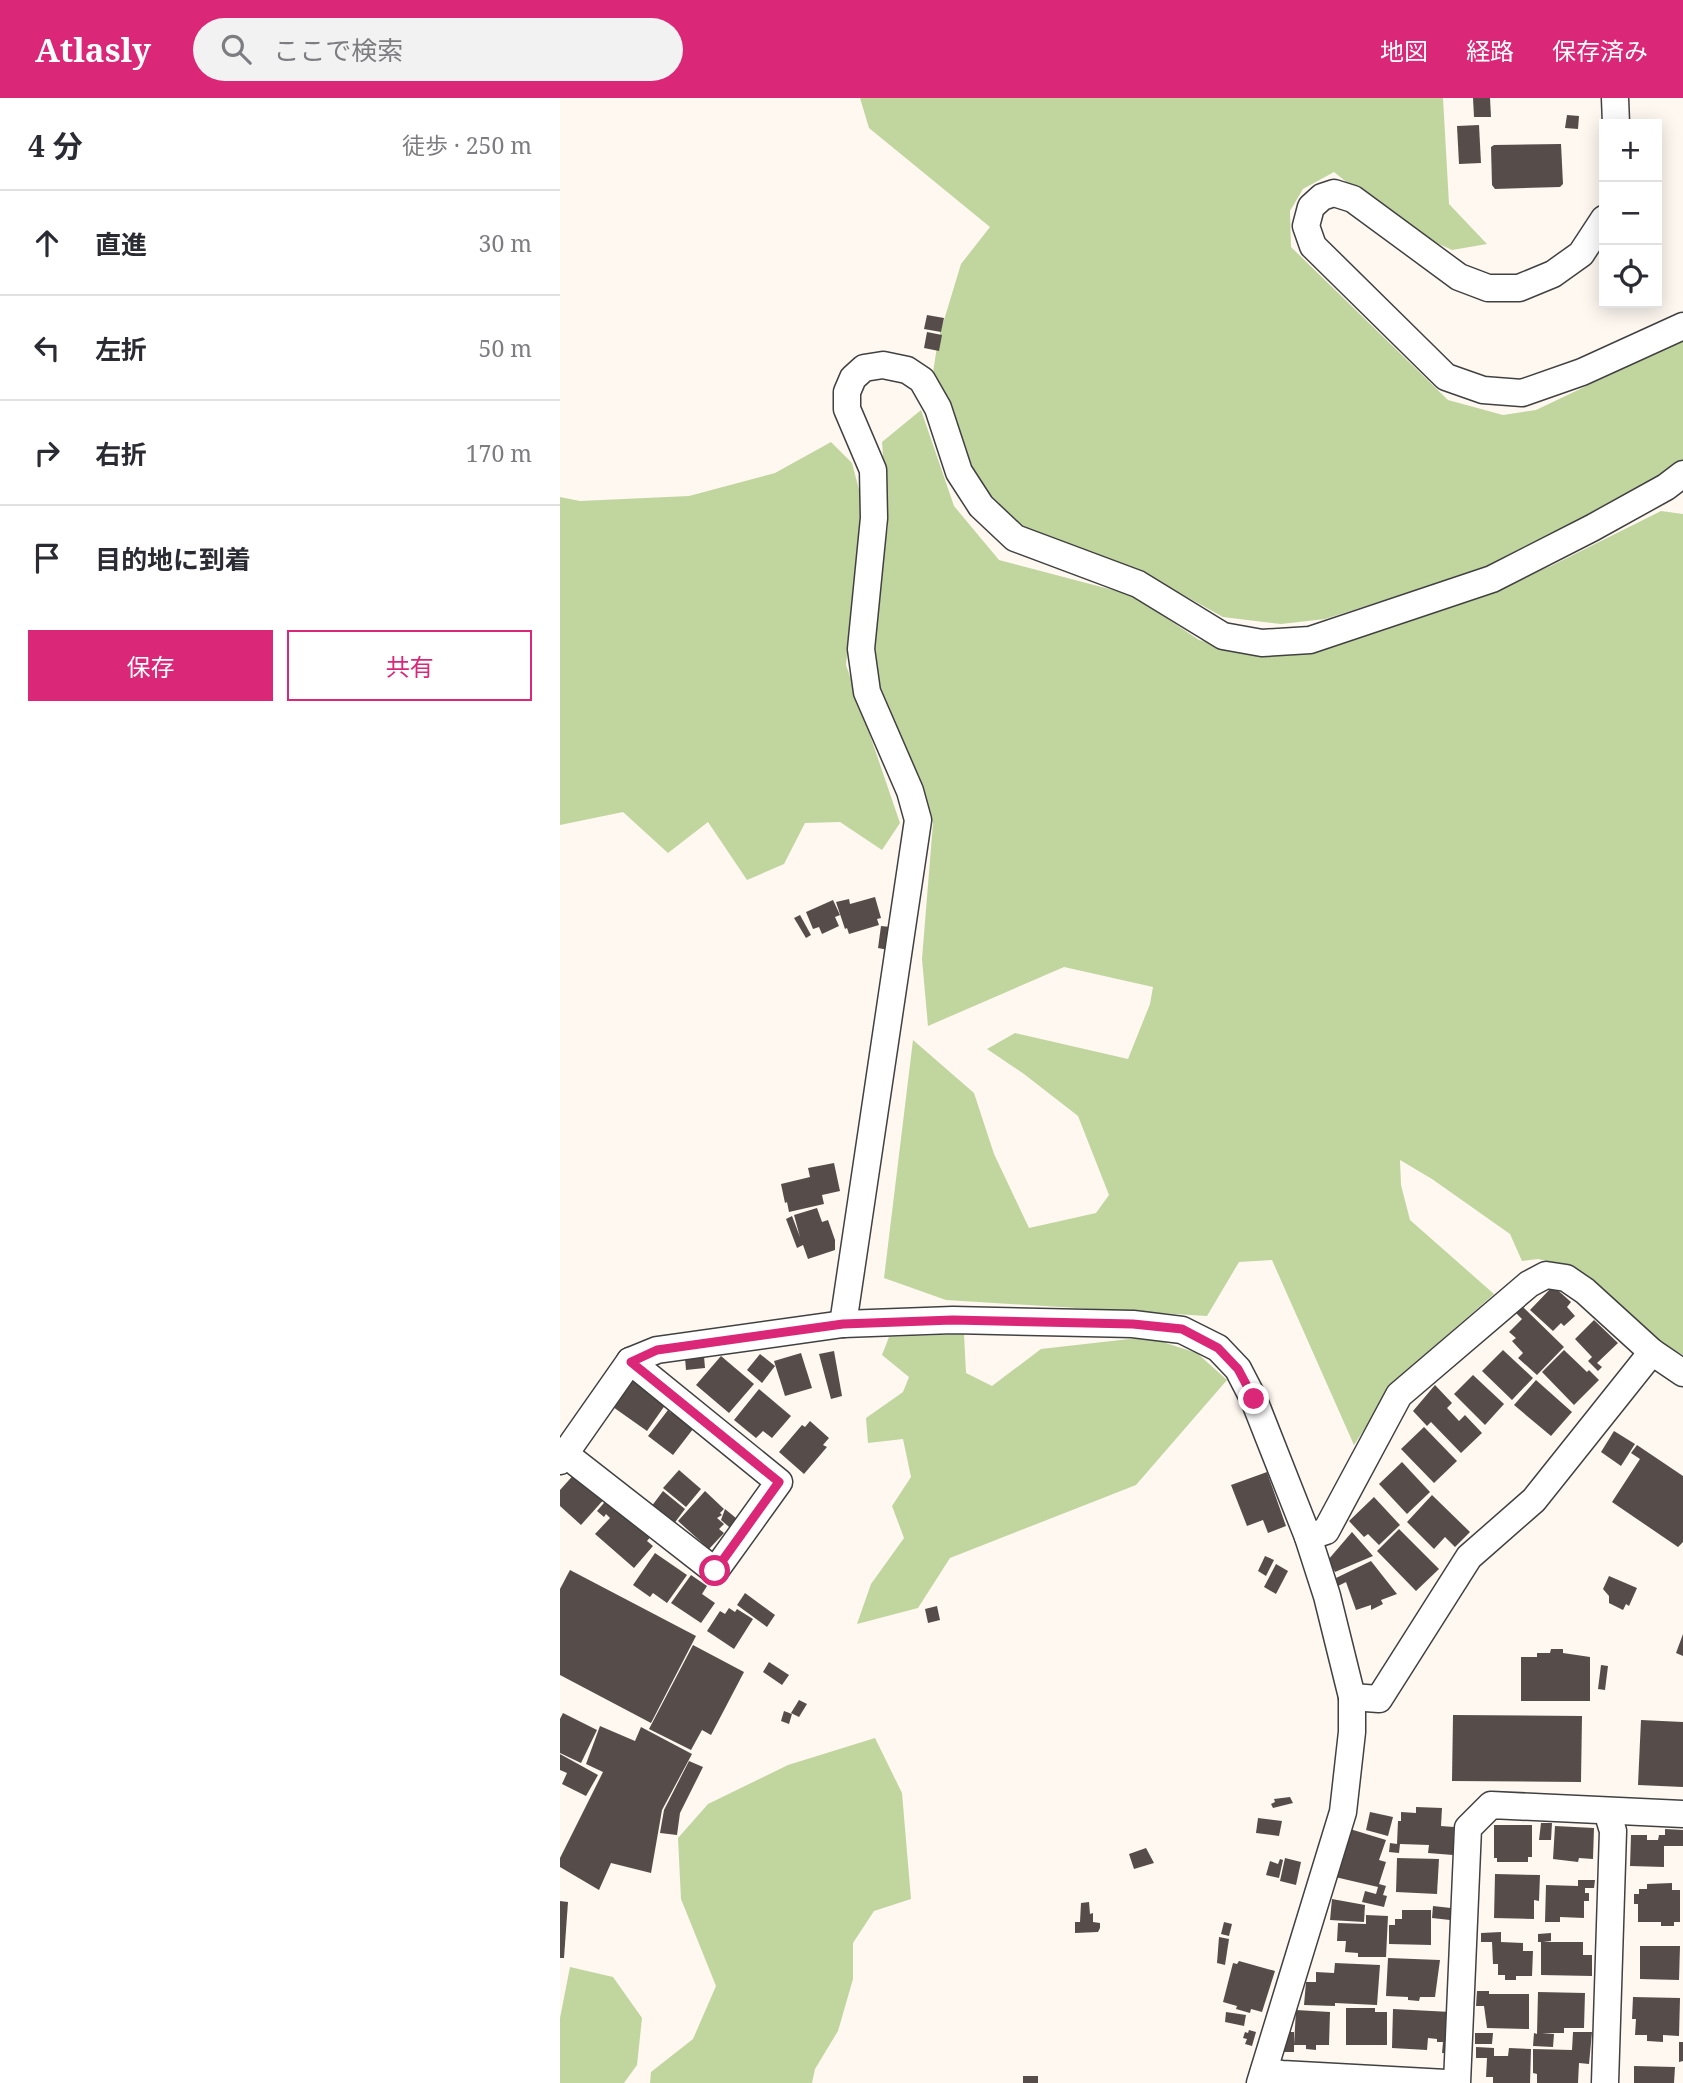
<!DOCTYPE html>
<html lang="ja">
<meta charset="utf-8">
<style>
:root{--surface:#fff;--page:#f2f2f3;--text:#2b2b33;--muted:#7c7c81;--line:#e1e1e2;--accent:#db2777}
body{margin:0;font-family:"Noto Serif","Noto Sans JP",serif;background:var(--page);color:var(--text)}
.controls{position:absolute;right:21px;top:21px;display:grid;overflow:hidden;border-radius:0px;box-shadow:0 4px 18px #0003}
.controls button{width:63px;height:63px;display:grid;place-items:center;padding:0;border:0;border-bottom:2px solid var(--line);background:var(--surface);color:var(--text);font:35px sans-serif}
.stop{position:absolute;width:21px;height:21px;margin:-16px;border:5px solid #db2777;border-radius:50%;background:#fff}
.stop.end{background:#db2777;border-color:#fff;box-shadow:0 2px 7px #0008}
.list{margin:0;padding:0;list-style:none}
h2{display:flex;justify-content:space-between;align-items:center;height:91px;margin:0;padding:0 28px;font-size:30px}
h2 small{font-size:23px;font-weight:400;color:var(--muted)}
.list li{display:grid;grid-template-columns:46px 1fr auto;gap:21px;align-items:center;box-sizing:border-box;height:105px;padding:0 28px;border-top:2px solid var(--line)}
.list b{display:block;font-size:26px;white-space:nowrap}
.list em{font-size:23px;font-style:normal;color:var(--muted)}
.actions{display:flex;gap:14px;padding:21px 28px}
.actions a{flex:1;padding:16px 0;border:2px solid var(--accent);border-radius:0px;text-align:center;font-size:24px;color:var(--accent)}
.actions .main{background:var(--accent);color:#fff}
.icon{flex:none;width:38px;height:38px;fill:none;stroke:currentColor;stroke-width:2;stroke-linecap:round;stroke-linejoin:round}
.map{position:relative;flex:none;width:1123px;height:1985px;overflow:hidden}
header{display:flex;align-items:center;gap:42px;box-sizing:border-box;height:98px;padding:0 35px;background:var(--accent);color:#fff}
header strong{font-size:33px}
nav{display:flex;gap:38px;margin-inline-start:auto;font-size:24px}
.search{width:490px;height:63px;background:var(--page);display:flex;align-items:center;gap:18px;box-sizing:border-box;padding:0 24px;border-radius:38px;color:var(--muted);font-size:26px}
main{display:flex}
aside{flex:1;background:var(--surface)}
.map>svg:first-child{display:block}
.forest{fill:#c1d59e}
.building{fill:#564d4b}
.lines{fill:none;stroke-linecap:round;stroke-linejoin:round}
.minor-casing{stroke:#414141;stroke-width:29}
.minor{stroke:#fff;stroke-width:26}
.route{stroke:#db2777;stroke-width:9}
</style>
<header>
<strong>Atlasly</strong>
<div class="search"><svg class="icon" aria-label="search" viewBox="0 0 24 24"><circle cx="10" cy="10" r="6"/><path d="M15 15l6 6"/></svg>ここで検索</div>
<nav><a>地図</a><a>経路</a><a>保存済み</a></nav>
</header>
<main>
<aside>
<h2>4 分<small>徒歩 · 250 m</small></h2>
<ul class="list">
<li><svg class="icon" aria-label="ahead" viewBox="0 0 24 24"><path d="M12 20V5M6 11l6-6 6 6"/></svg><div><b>直進</b></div><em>30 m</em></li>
<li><svg class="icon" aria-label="left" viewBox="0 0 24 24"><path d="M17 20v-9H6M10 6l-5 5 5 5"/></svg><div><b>左折</b></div><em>50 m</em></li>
<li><svg class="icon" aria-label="right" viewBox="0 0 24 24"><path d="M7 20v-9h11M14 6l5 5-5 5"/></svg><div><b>右折</b></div><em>170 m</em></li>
<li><svg class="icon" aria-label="arrive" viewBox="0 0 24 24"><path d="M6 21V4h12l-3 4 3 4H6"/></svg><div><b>目的地に到着</b></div></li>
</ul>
<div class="actions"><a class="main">保存</a><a>共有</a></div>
</aside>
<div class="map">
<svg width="1123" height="1985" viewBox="0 0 1123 1985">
<rect width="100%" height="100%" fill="#fef8f1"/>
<!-- forest -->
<g class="forest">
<polygon points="300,0 883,0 889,106 927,146 892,152 842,129 774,74 743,91 730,113 731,149 888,302 943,317 976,312 1123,242 1123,363 1100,381 958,457 890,481 765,521 721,526 663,519 575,470 455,431 401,364 372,281 378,242 401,166 430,129 309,30"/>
<polygon points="361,312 394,408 439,462 572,497 639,542 683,553 919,499 993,467 1101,413 1123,416 1123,1257 1106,1247 1042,1197 1011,1168 978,1161 962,1163 950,1136 872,1081 840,1062 841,1087 850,1122 934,1196 837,1281 794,1347 712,1162 679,1164 647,1218 386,1202 324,1180 353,942 414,995 434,1056 469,1130 536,1115 549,1097 518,1018 464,976 427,951 455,935 568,961 590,906 593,889 504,869 368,928 362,861 373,725 335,625 312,573 316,499 328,428 322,344"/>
<polygon points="271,344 292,365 303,407 286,567 340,725 322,752 280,724 245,725 224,766 187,782 148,724 108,755 63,714 0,727 0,399 20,403 129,398 215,375"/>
<polygon points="404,1236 406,1275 432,1288 481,1251 587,1239 637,1255 667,1282 576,1387 390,1460 358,1510 297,1526 311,1486 344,1440 332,1408 351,1379 343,1341 308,1345 306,1320 343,1294 349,1279 322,1257 329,1239"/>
<polygon points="315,1640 342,1695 351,1801 314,1813 293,1845 293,1881 278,1933 255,1971 252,1985 90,1985 91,1974 133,1941 156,1888 121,1801 118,1740 148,1706 228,1667"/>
<polygon points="10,1869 53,1879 82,1920 77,1967 64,1985 0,1985 0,1920"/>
</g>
<!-- building -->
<g class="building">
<polygon points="913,0 930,0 931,19 914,19"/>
<polygon points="1007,17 1019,18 1018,31 1005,30"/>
<polygon points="919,27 921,65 899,66 897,28"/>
<polygon points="1001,46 1003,86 1000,89 935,91 932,87 931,49 934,47"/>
<polygon points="367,217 384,220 381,234 364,231"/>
<polygon points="367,234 382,237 379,253 364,250"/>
<polygon points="315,799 321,820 317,821 319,827 289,836 287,830 285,831 276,804 289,801 290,806"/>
<polygon points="273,802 280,817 275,819 279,828 262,836 259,829 253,831 246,814"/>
<polygon points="240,817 251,837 246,840 234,820"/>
<polygon points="321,828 331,829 328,852 318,850"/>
<polygon points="274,1065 280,1093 262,1097 264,1106 229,1114 227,1104 225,1105 221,1086 250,1079 248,1070"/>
<polygon points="257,1110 262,1124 268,1122 275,1142 275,1152 248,1161 243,1147 237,1150 226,1121 232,1118 240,1139 234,1117"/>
<polygon points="993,1188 1011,1204 1007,1209 1015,1218 1004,1228 1001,1225 993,1233 970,1212"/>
<polygon points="963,1209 1004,1249 977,1277 958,1260 963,1255 952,1243 956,1240 949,1234 962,1221 956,1215"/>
<polygon points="1034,1222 1058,1245 1037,1265 1042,1269 1038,1273 1028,1263 1032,1259 1015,1241"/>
<polygon points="943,1252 973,1280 952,1302 922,1273"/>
<polygon points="1004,1252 1027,1274 1029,1272 1039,1282 1014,1307 982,1274"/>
<polygon points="274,1253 282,1298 271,1301 259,1256"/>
<polygon points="241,1255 252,1290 225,1298 214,1263"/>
<polygon points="200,1256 215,1268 202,1285 187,1272"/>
<polygon points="144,1258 145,1270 126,1272 125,1260"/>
<polygon points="161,1258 194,1286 169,1315 136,1287"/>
<polygon points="913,1277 944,1306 925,1327 894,1296"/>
<polygon points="71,1282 101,1303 108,1303 87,1333 53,1309"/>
<polygon points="976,1282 1012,1314 991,1338 954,1307"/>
<polygon points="875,1287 892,1305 887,1310 899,1323 905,1317 922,1335 901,1355 871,1324 867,1328 853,1313"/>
<polygon points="199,1291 231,1318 212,1340 203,1333 196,1340 174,1322"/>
<polygon points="116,1310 133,1331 113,1357 88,1338 108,1312 111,1315"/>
<polygon points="250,1323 269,1340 263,1347 267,1349 244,1376 219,1354 242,1327 245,1329"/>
<polygon points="864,1329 897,1363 874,1385 841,1351"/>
<polygon points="1054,1333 1075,1346 1061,1368 1041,1354"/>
<polygon points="1077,1347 1123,1378 1123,1444 1118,1449 1052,1404 1080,1361 1071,1355"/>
<polygon points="842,1364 870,1394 847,1416 819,1386"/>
<polygon points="119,1372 141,1391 126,1409 103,1390"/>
<polygon points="17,1373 46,1399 21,1427 0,1408 0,1392"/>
<polygon points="707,1374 726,1428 708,1435 703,1422 687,1428 671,1387"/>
<polygon points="103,1393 125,1411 113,1427 91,1409"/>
<polygon points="145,1393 164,1411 160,1415 162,1417 157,1420 164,1426 159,1431 164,1435 149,1451 118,1423"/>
<polygon points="872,1397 910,1434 895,1449 885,1439 874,1451 847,1424"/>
<polygon points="49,1399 93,1436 87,1443 93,1448 74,1470 35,1436 50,1420 46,1416 44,1419 37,1413"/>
<polygon points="814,1399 840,1427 819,1447 808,1436 804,1439 789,1423"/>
<polygon points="165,1411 182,1425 175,1434 161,1422"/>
<polygon points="839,1431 879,1471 856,1493 817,1453"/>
<polygon points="792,1434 813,1458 775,1474 768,1462"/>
<polygon points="95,1455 127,1477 107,1505 93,1495 90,1499 73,1487"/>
<polygon points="705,1458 714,1462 706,1478 698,1473"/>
<polygon points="811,1463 837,1496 821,1502 823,1506 811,1512 811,1507 796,1512 786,1484 778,1488 776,1480"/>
<polygon points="716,1466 728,1473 716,1496 704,1489"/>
<polygon points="10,1472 136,1538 91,1625 0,1577 0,1491"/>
<polygon points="131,1477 147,1488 142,1496 155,1505 141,1525 111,1505"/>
<polygon points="1049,1478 1077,1490 1069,1508 1066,1506 1063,1512 1049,1505 1049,1498 1043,1491"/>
<polygon points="185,1495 215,1517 207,1529 177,1507"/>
<polygon points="377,1508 380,1522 368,1525 365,1511"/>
<polygon points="169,1510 175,1514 177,1511 193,1521 174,1551 147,1533 160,1513 165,1516"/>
<polygon points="1123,1536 1123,1558 1116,1555"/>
<polygon points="133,1547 184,1574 151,1637 142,1632 131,1652 89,1631"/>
<polygon points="991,1551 1003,1551 1003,1555 1030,1559 1030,1603 961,1603 961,1559 977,1559 977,1555 990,1555"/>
<polygon points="209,1564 229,1577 222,1587 203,1574"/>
<polygon points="1041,1567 1048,1568 1045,1592 1038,1591"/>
<polygon points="239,1602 247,1606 239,1619 231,1615"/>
<polygon points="224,1613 232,1616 229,1626 221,1623"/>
<polygon points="3,1615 37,1632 21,1665 0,1655 0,1621"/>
<polygon points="893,1617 1022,1618 1021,1684 892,1683"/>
<polygon points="1081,1622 1123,1624 1123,1689 1078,1687"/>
<polygon points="40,1628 75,1643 81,1629 132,1656 102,1712 91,1775 51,1765 39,1792 0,1769 0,1760 43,1674 26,1666"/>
<polygon points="0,1656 38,1677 26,1698 2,1686 7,1675 0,1672"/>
<polygon points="129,1663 143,1669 120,1715 117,1737 100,1735 104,1712"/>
<polygon points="730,1699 733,1705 713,1710 711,1706 715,1704 714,1701"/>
<polygon points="856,1709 882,1710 881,1728 894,1729 893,1757 868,1755 869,1747 840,1746 839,1755 829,1754 830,1745 837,1746 838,1723 841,1723 841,1714 856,1715"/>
<polygon points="810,1714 833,1719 828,1738 806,1732"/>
<polygon points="698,1720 722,1723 719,1738 696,1735"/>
<polygon points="981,1725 992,1725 991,1742 979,1742"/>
<polygon points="934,1727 972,1727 972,1759 968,1759 968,1764 937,1764 937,1760 934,1760"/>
<polygon points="995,1728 1034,1730 1033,1761 1019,1760 1018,1764 993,1761"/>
<polygon points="790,1731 826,1742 819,1762 826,1764 819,1786 826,1788 823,1797 827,1798 824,1809 802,1804 805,1793 816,1796 818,1789 775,1779"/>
<polygon points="1105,1731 1123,1732 1123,1748 1104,1748 1104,1769 1070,1768 1071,1737 1087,1737 1087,1742 1098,1742 1099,1737 1105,1737"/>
<polygon points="586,1750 594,1765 574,1771 569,1756"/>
<polygon points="725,1760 741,1764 736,1787 720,1783"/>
<polygon points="837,1760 879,1761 877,1796 836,1794"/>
<polygon points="720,1761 723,1762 719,1780 706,1777 710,1763 718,1766"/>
<polygon points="935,1776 980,1777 979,1803 974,1802 974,1821 934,1820"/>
<polygon points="1018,1782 1035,1782 1034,1790 1025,1790 1025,1795 1029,1795 1029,1803 1024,1803 1024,1820 1000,1819 1000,1824 985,1824 986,1787 1018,1788"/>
<polygon points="1112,1785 1112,1792 1120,1792 1120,1824 1114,1824 1114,1828 1101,1828 1101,1824 1078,1824 1078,1806 1074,1806 1074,1796 1079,1796 1079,1791 1087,1791 1087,1786"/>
<polygon points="772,1801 805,1807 804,1824 770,1822"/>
<polygon points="0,1803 8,1804 4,1860 0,1860"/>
<polygon points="529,1804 530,1816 533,1815 533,1824 540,1825 540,1830 538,1834 515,1835 515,1824 520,1824 521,1805"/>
<polygon points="873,1808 891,1810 890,1822 872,1820"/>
<polygon points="842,1812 871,1812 871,1847 829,1846 829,1827 835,1827 835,1821 842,1821"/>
<polygon points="806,1817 828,1818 826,1859 798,1859 798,1855 785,1854 786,1843 777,1843 778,1825 806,1826"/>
<polygon points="664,1824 672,1826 669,1838 661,1836"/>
<polygon points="941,1834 941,1844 963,1845 963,1853 973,1853 972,1878 956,1878 956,1882 945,1882 945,1877 938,1877 938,1866 933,1866 932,1844 921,1844 921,1835"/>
<polygon points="991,1835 991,1843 983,1844 1023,1844 1023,1857 1032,1857 1032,1878 981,1877 981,1844 978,1844 978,1836"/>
<polygon points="659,1839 669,1841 665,1867 657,1865"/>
<polygon points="1080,1848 1120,1848 1119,1882 1080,1881"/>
<polygon points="828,1860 880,1862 875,1899 860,1899 859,1903 848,1902 848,1899 826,1898"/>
<polygon points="679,1863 715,1873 702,1914 691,1911 690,1915 676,1911 677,1908 663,1904 673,1865 677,1866"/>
<polygon points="775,1865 820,1867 817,1907 775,1905 775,1908 744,1907 746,1884 756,1884 756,1874 774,1875"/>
<polygon points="917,1893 929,1893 929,1896 969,1896 969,1931 927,1930 924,1908 916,1908"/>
<polygon points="978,1894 1025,1895 1024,1930 1004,1930 1004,1935 982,1935 994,1936 993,1949 973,1948 974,1935 977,1936"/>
<polygon points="1073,1899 1120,1900 1119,1938 1103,1937 1103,1944 1087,1943 1087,1937 1075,1937 1076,1921 1072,1921"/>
<polygon points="786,1910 815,1910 815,1914 827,1914 827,1947 786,1947"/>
<polygon points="833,1911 891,1914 890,1955 882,1955 883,1944 877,1944 877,1941 868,1940 867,1952 832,1950"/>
<polygon points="736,1912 770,1914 769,1947 756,1947 756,1952 746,1951 746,1947 734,1947"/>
<polygon points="666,1914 686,1917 684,1928 665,1924"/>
<polygon points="689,1932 696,1934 692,1948 685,1946 687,1941 683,1940 685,1934 688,1935"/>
<rect x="724" y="1934" width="10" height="20"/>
<polygon points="1013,1934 1032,1934 1029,1966 1019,1965 1018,1985 977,1985 977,1976 973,1975 973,1951 1012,1952"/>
<polygon points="915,1935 933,1935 932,1946 915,1946"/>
<polygon points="1119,1944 1123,1944 1123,1963 1119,1964"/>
<polygon points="916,1949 934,1950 934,1958 948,1958 949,1950 971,1951 970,1985 933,1985 933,1979 926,1979 927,1960 916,1960"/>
<polygon points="1074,1968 1115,1969 1114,1985 1074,1985"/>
<rect x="463" y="1978" width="15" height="7"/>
</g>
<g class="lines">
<!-- minor casing -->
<g class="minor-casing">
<g id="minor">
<polyline points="1055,0 1056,26"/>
<polyline points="1044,121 1021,156 993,176 959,190 928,190 899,179 793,101 774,95 762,99 751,109 746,128 753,148 886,279 923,292 962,295 1022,274 1123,228"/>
<polyline points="283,1226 358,722 350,693 307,594 301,551 314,420 313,372 287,311 287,294 293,280 304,270 323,267 347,272 362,282 378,310 399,374 421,408 455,440 578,486 663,538 702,545 750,542 932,481 1032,430 1106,389 1123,376"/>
<polyline points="5,1356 155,1473 219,1384 70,1263"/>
<polyline points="0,1363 70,1263 97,1252 283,1226 393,1222 573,1226 622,1232 658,1250 678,1271 694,1302 748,1439 767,1498 792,1599 792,1634 783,1714 700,1985"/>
<polyline points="748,1439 766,1433 839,1297 969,1186 986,1177 1006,1180 1025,1193 1092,1254 1123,1275"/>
<polyline points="792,1599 819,1601 909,1459 974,1402 1092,1254"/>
<polyline points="704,1973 722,1976 886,1985"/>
<polyline points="897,1985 908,1730 931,1707 1123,1716"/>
<polyline points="1045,1985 1053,1733 1047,1713"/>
</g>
</g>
<!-- minor -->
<use href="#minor" class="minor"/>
</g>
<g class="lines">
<!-- route -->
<polyline class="route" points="155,1473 219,1384 71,1264 97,1252 283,1226 393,1222 573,1226 622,1231 658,1250 678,1271 694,1301"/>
</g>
</svg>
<div class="controls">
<button>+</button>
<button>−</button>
<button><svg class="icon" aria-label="locate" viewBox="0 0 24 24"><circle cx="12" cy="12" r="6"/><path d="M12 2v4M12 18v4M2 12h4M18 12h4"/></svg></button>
</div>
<div class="stop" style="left:155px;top:1473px"></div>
<div class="stop end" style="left:694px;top:1301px"></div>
</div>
</main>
